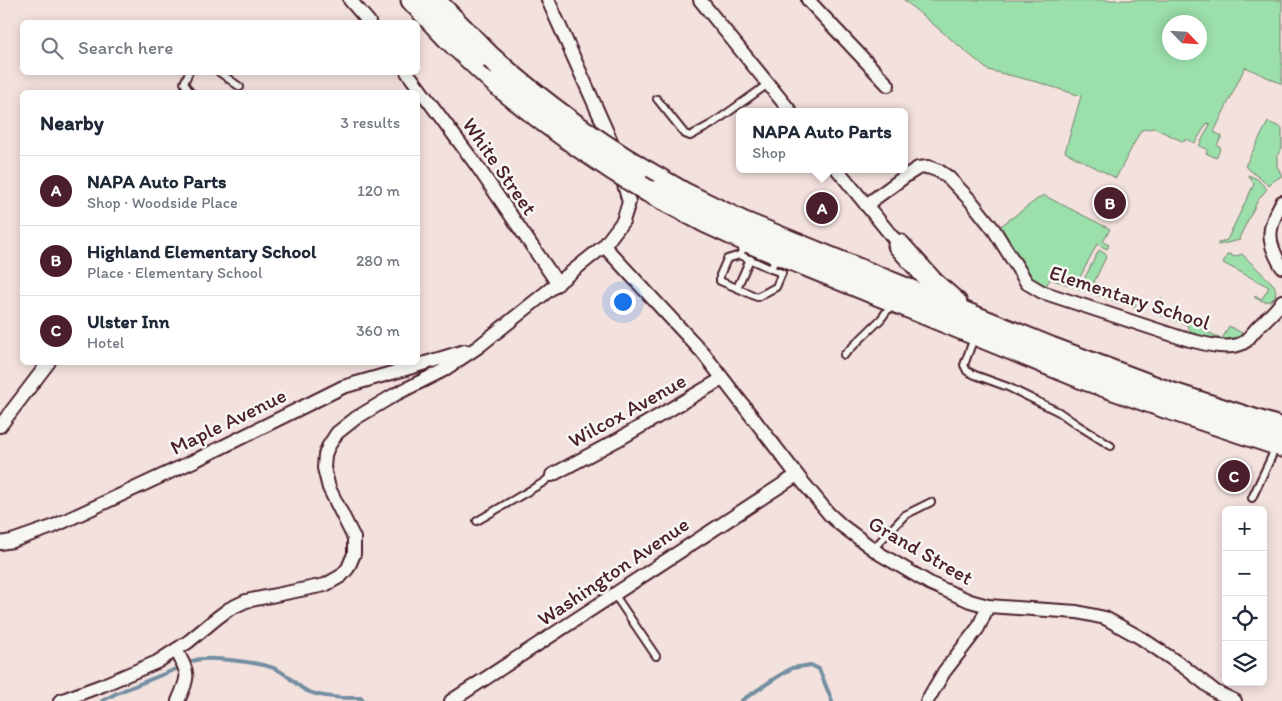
<!DOCTYPE html>
<meta charset="utf-8">
<style>
:root{--surface:#fff;--page:#f2f2f3;--text:#1f2937;--muted:#747a83;--line:#e0e1e3;--accent:#4a1f2b}
body{margin:0;font-family:Itim,sans-serif;background:var(--page);color:var(--text)}
.controls{position:absolute;right:15px;bottom:15px;display:grid;overflow:hidden;border-radius:8px;box-shadow:0 2px 12px #0003}
.controls button{width:45px;height:45px;display:grid;place-items:center;padding:0;border:0;border-bottom:1px solid var(--line);background:var(--surface);color:var(--text);font:25px sans-serif}
.compass{position:absolute;left:1162px;top:15px;width:45px;height:45px;border-radius:50%;background:var(--surface);box-shadow:0 2px 12px #0003;rotate:115deg}
.you{position:absolute;left:622px;top:301px;width:18px;height:18px;margin:-12px;border:4px solid #fff;border-radius:50%;background:#1a73e8;box-shadow:0 0 0 8px #1a73e833}
.badge{display:grid;place-items:center;width:32px;height:32px;border-radius:50%;background:var(--accent);color:#fff;font-size:16px;font-weight:700}
.pin{position:absolute;translate:-50% -50%;border:2px solid #fff;box-shadow:0 1px 5px #0006}
.popup{position:absolute;left:736px;top:108px;width:172px;height:65px;box-sizing:border-box;display:grid;place-content:center;border-radius:8px;background:var(--surface);filter:drop-shadow(0 1px 4px #0005);font-size:16px;white-space:nowrap;color:var(--muted)}
.popup b{font-size:19px;color:var(--text)}
.popup::after{content:'';position:absolute;left:50%;top:100%;margin-left:-10px;border:10px solid transparent;border-top-color:var(--surface)}
.list{margin:0;padding:0;list-style:none}
h2{display:flex;justify-content:space-between;align-items:center;height:65px;margin:0;padding:0 20px;font-size:21px}
h2 small{font-size:16px;font-weight:400;color:var(--muted)}
.list li{display:grid;grid-template-columns:32px 1fr auto;gap:15px;align-items:center;box-sizing:border-box;height:70px;padding:0 20px;border-top:1px solid var(--line)}
.list b{display:block;font-size:19px;white-space:nowrap}
.list p{margin:0;font-size:16px;white-space:nowrap;color:var(--muted)}
.list em{font-size:16px;font-style:normal;color:var(--muted)}
.icon{flex:none;width:28px;height:28px;fill:none;stroke:currentColor;stroke-width:2;stroke-linecap:round;stroke-linejoin:round}
.map{position:relative;flex:none;width:1282px;height:701px;overflow:hidden}
.search{position:absolute;background:var(--surface);box-shadow:0 2px 12px #0003;left:20px;top:20px;width:400px;height:55px;display:flex;align-items:center;gap:12px;box-sizing:border-box;padding:0 18px;border-radius:8px;color:var(--muted);font-size:19px}
.panel{position:absolute;background:var(--surface);box-shadow:0 2px 12px #0003;left:20px;top:90px;width:400px;height:275px;border-radius:8px}
.map>svg:first-child{display:block}
.green{fill:#9bdfaa;stroke:#727f6a;fill-rule:evenodd}
.lines{fill:none;stroke-linecap:round;stroke-linejoin:round}
.stream{stroke:#738fa1;stroke-width:4}
.service-casing{stroke:#4a1f2b;stroke-width:10}
.minor-casing{stroke:#4a1f2b;stroke-width:16}
.trunk-casing{stroke:#4a1f2b;stroke-width:25}
.service{stroke:#f6f6f2;stroke-width:6}
.minor{stroke:#f6f6f2;stroke-width:12}
.trunk{stroke:#f6f6f2;stroke-width:21}
.trunk-bridge-casing{stroke:#4a1f2b;stroke-width:25;stroke-linecap:butt}
.trunk-bridge{stroke:#f6f6f2;stroke-width:21}
.labels{text-anchor:middle;dominant-baseline:central;stroke-width:5;stroke-linejoin:round;paint-order:stroke}
.street-label{font-size:21px;fill:#4a1f2b;stroke:#f6f6f2}
</style>
<div class="map">
<svg width="1282" height="701" viewBox="0 0 1282 701">
<rect width="100%" height="100%" fill="#f3e1de"/>
<filter id="ink" filterUnits="userSpaceOnUse"><feTurbulence type="fractalNoise" baseFrequency=".02" numOctaves="2"/><feDisplacementMap in="SourceGraphic" scale="10" xChannelSelector="R" yChannelSelector="G"/><feConvolveMatrix kernelMatrix="1 2 1 2 8 2 1 2 1" color-interpolation-filters="sRGB"/></filter>
<g filter="url(#ink)">
<!-- green -->
<g class="green">
<path d="M904 0H1282V84L1245 67 1214 132 1222 136 1217 145 1221 148 1216 158 1206 153 1207 149 1199 146 1210 124 1207 123 1195 143 1185 139 1184 142 1154 128 1141 130 1116 178 1065 152 1081 96 1037 82 988 70ZM1170 22H1200V52H1170Z"/>
<polygon points="1268,122 1282,128 1282,148 1277,156 1277,166 1282,176 1275,180 1269,186 1245,166"/>
<polygon points="1248,175 1257,179 1267,189 1258,200 1239,238 1240,240 1218,245 1218,243 1227,240 1254,184"/>
<path d="M1043 195 1110 229 1103 242 1109 245 1107 249 1097 244 1075 287 1050 279 1046 286C1042 286 1042 286 1038 284 1026 276 1007 241 998 228Z"/>
<polygon points="1099,250 1107,255 1094,282 1136,304 1135,308 1079,289"/>
<path d="M1231 254 1233 257 1242 254 1273 284C1279 292 1275 304 1263 301 1262 301 1255 298 1255 298V296L1262 299 1269 287 1223 263 1227 255Z"/>
<path d="M1161 298H1162L1158 307 1222 339 1229 326 1242 333V336C1227 345 1209 338 1192 335L1187 325 1154 313Z"/>
</g>
<g class="lines">
<!-- stream -->
<g class="stream">
<path d="M193 661C206 655 263 663 276 669 288 674 296 686 307 691 322 698 345 698 361 698L364 701"/>
<polyline points="102,701 117,693 176,669"/>
<polyline points="741,701 777,677 792,668 811,665 819,669 832,701"/>
</g>
<!-- service casing -->
<g class="service-casing">
<g id="service">
<polyline points="189,72 184,83 190,92"/>
<polyline points="219,72 240,87"/>
<polyline points="657,99 685,134 690,136 712,124 768,84"/>
<polyline points="745,244 740,255 771,269 777,256"/>
<polyline points="750,259 737,288 757,297 776,287 782,273 771,269"/>
<polyline points="737,288 720,281 720,275 727,259 740,255"/>
<polyline points="974,338 964,365 967,371 975,375 1008,387 1059,412 1076,424 1111,446"/>
<polyline points="844,355 881,319 892,304"/>
<polyline points="1252,498 1271,458 1275,447"/>
<polyline points="477,521 544,482 552,475"/>
<polyline points="873,549 905,515 931,502"/>
<polyline points="614,594 656,656"/>
</g>
</g>
<!-- minor casing -->
<g class="minor-casing">
<g id="minor">
<polyline points="350,0 369,22"/>
<polyline points="548,0 615,150"/>
<polyline points="700,0 791,112"/>
<polyline points="808,0 888,85"/>
<polyline points="407,72 477,166 558,284"/>
<polyline points="837,169 899,245"/>
<path d="M1282 202C1267 228 1266 241 1282 267"/>
<path d="M866 205 907 175 918 168 928 167 939 171 948 177 971 201 994 230 1027 283 1042 292 1182 338C1199 342 1230 353 1246 341 1250 337 1254 331 1259 326 1267 318 1276 311 1282 301"/>
<polyline points="604,246 703,353 797,475 829,514 841,525 880,554 931,584 970,601 988,606 1077,612 1105,618 1141,638 1184,667 1216,692 1235,701"/>
<polyline points="0,426 49,362"/>
<polyline points="552,475 621,438 722,379"/>
<polyline points="0,543 12,541 52,527 198,459 343,387 409,368 465,351"/>
<path d="M176 650C190 675 189 676 178 701"/>
<polyline points="60,701 103,685 157,662 188,642 217,618 229,609 246,601 325,585 341,576 348,568 354,554 354,538 329,488 324,468 325,455 328,447 337,433 356,418 396,394 442,371 478,347 604,246 623,221 629,202 621,174"/>
<polyline points="451,701 797,475"/>
<polyline points="927,701 944,672 978,628 988,606"/>
</g>
</g>
<!-- trunk casing -->
<g class="trunk-casing">
<g id="trunk">
<polyline points="412,0 447,37 496,83"/>
<polyline points="434,0 491,58"/>
<polyline points="640,168 685,194 742,222 1051,348 1170,393 1282,429"/>
<polyline points="648,191 706,222 747,241 1085,379 1165,407 1282,446"/>
<polyline points="899,245 934,284 956,303"/>
</g>
</g>
<!-- service -->
<use href="#service" class="service"/>
<!-- minor -->
<use href="#minor" class="minor"/>
<!-- trunk -->
<use href="#trunk" class="trunk"/>
<!-- trunk-bridge casing -->
<g class="trunk-bridge-casing">
<g id="trunk-bridge">
<path d="M491 58C538 99 587 136 640 168"/>
<path d="M496 83C544 123 594 159 648 191"/>
</g>
</g>
<!-- trunk-bridge -->
<use href="#trunk-bridge" class="trunk-bridge"/>
</g>
</g>
<g class="labels">
<!-- street labels -->
<g class="street-label">
<text transform="translate(500 166) rotate(55)">White Street</text>
<text transform="translate(1130 297) rotate(18)">Elementary School</text>
<text transform="translate(627 410) rotate(-29)">Wilcox Avenue</text>
<text transform="translate(228 421) rotate(-26)">Maple Avenue</text>
<text transform="translate(921 550) rotate(30)">Grand Street</text>
<text transform="translate(613 571) rotate(-34)">Washington Avenue</text>
</g>
</g>
</svg>
<div class="controls">
<button>+</button>
<button>−</button>
<button><svg class="icon" aria-label="locate" viewBox="0 0 24 24"><circle cx="12" cy="12" r="6"/><path d="M12 2v4M12 18v4M2 12h4M18 12h4"/></svg></button>
<button><svg class="icon" aria-label="layers" viewBox="0 0 24 24"><path d="M12 4l9 5-9 5-9-5zM3 14l9 5 9-5"/></svg></button>
</div>
<svg class="compass" viewBox="-18 -18 36 36"><path d="M0-13l5 13h-10z" fill="#e53935"/><path d="M0 13l5-13h-10z" fill="#747a83"/></svg>
<div class="you"></div>
<div class="pin badge" style="left:822px;top:208px">A</div>
<div class="popup"><b>NAPA Auto Parts</b>Shop</div>
<div class="pin badge" style="left:1110px;top:203px">B</div>
<div class="pin badge" style="left:1234px;top:476px">C</div>
<div class="search"><svg class="icon" aria-label="search" viewBox="0 0 24 24"><circle cx="10" cy="10" r="6"/><path d="M15 15l6 6"/></svg>Search here</div>
<section class="panel">
<h2>Nearby<small>3 results</small></h2>
<ul class="list">
<li><span class="badge">A</span><div><b>NAPA Auto Parts</b><p>Shop · Woodside Place</p></div><em>120 m</em></li>
<li><span class="badge">B</span><div><b>Highland Elementary School</b><p>Place · Elementary School</p></div><em>280 m</em></li>
<li><span class="badge">C</span><div><b>Ulster Inn</b><p>Hotel</p></div><em>360 m</em></li>
</ul>
</section>
</div>
